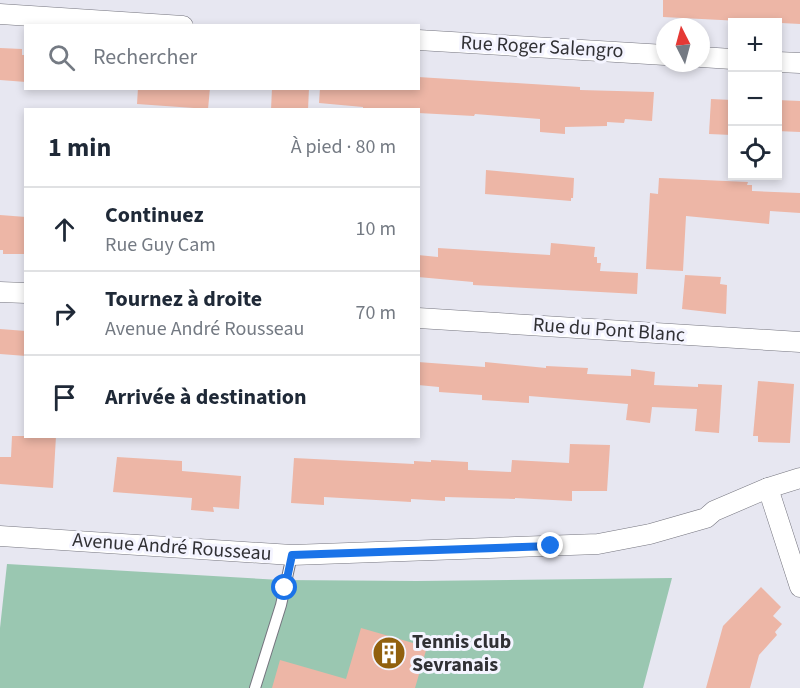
<!DOCTYPE html>
<html lang="fr">
<meta charset="utf-8">
<style>
:root{--surface:#fff;--page:#f6f6f7;--text:#1f2937;--muted:#747a83;--line:#e0e1e3}
body{margin:0;font-family:"Source Sans 3",sans-serif;background:var(--page);color:var(--text)}
.controls{position:absolute;right:18px;top:18px;display:grid;overflow:hidden;border-radius:0px;box-shadow:0 3px 9px #0003}
.controls button{width:54px;height:54px;display:grid;place-items:center;padding:0;border:0;border-bottom:2px solid var(--line);background:var(--surface);color:var(--text);font:30px sans-serif}
.compass{position:absolute;left:656px;top:18px;width:54px;height:54px;border-radius:50%;background:var(--surface);box-shadow:0 3px 9px #0003;rotate:354deg}
.stop{position:absolute;width:18px;height:18px;margin:-14px;border:4px solid #1a73e8;border-radius:50%;background:#fff}
.stop.end{background:#1a73e8;border-color:#fff;box-shadow:0 2px 6px #0008}
.list{margin:0;padding:0;list-style:none}
h2{display:flex;justify-content:space-between;align-items:center;height:78px;margin:0;padding:0 24px;font-size:26px}
h2 small{font-size:20px;font-weight:400;color:var(--muted)}
.list li{display:grid;grid-template-columns:39px 1fr auto;gap:18px;align-items:center;box-sizing:border-box;height:84px;padding:0 24px;border-top:2px solid var(--line)}
.list b{display:block;font-size:22px;white-space:nowrap}
.list p{margin:0;font-size:20px;white-space:nowrap;color:var(--muted)}
.list em{font-size:20px;font-style:normal;color:var(--muted)}
.icon{flex:none;width:33px;height:33px;fill:none;stroke:currentColor;stroke-width:2;stroke-linecap:round;stroke-linejoin:round}
.map{position:relative;flex:none;width:800px;height:688px;overflow:hidden}
.search{position:absolute;background:var(--surface);box-shadow:0 3px 9px #0003;left:24px;top:24px;width:396px;height:66px;display:flex;align-items:center;gap:15px;box-sizing:border-box;padding:0 21px;border-radius:0px;color:var(--muted);font-size:22px}
.panel{position:absolute;background:var(--surface);box-shadow:0 3px 9px #0003;left:24px;top:108px;width:396px;height:330px;border-radius:0px}
.map>svg:first-child{display:block}
.green{fill:#9ac7b1}
.building{fill:#edb6a6}
.lines{fill:none;stroke-linecap:round;stroke-linejoin:round}
.service-casing{stroke:#75757f;stroke-width:12}
.minor-casing{stroke:#75757f;stroke-width:21}
.service{stroke:#fff;stroke-width:10}
.minor{stroke:#fff;stroke-width:20}
.route{stroke:#1a73e8;stroke-width:8}
.labels{text-anchor:middle;dominant-baseline:central;stroke-width:6;stroke-linejoin:round;paint-order:stroke}
.street-label{font-size:20px;fill:#313135;stroke:#f4f4ff}
.poi-label{font-size:20px;font-weight:bold;fill:#313135;stroke:#f4f4ff;text-anchor:start}
</style>
<div class="map">
<svg width="800" height="688" viewBox="0 0 800 688">
<rect width="100%" height="100%" fill="#e7e7f1"/>
<!-- green -->
<polygon class="green" points="7,564 281,580 417,581 672,578 643,688 0,688 0,628"/>
<!-- building -->
<g class="building">
<polygon points="663,0 800,0 800,24 663,17"/>
<polygon points="0,48 22,49 22,55 26,55 26,82 0,80"/>
<polygon points="418,77 580,87 580,90 654,92 652,121 625,119 624,123 607,122 607,126 565,127 565,134 540,132 540,119 475,114 474,116 418,113 418,110 363,110 363,107 319,103 320,88 418,88"/>
<polygon points="138,88 210,88 208,109 137,104"/>
<polygon points="272,88 309,88 308,110 271,110"/>
<polygon points="711,99 732,100 732,135 709,134"/>
<polygon points="777,100 800,101 800,132 777,131"/>
<polygon points="486,170 574,178 573,198 571,198 571,201 485,194"/>
<polygon points="659,178 748,182 747,185 752,185 752,191 800,193 800,213 770,211 769,224 686,216 683,271 646,269 650,193 658,194"/>
<polygon points="0,215 26,217 26,254 3,254 3,250 0,250"/>
<polygon points="551,243 595,247 594,257 597,257 597,263 601,263 600,271 638,273 637,294 473,285 473,282 418,277 418,255 438,257 438,248 550,255"/>
<polygon points="685,275 721,277 720,284 727,285 726,314 682,309"/>
<polygon points="0,329 26,331 26,356 0,354"/>
<polygon points="418,362 485,367 485,362 546,368 546,366 588,368 587,374 631,376 631,369 655,372 654,385 698,387 698,384 722,385 719,433 695,431 697,409 652,407 650,423 626,420 628,404 529,396 529,403 482,400 482,395 439,392 439,387 418,385"/>
<polygon points="758,381 794,384 790,443 758,442 758,436 753,436"/>
<polygon points="12,436 56,436 53,488 0,484 0,457 11,457"/>
<polygon points="570,444 610,445 607,491 572,491 572,501 515,498 515,499 445,497 445,501 411,499 411,502 324,497 324,505 291,503 294,458 414,464 414,461 431,462 431,460 468,462 468,470 511,472 512,460 569,463"/>
<polygon points="117,457 182,461 182,471 241,476 239,509 213,507 214,512 191,510 192,498 113,492"/>
<polygon points="761,587 781,607 773,616 782,624 775,632 777,635 759,655 750,688 706,688 723,626"/>
<polygon points="361,628 427,647 415,688 272,688 280,660 346,679"/>
</g>
<g class="lines">
<!-- service casing -->
<g class="service-casing">
<polyline id="service" points="255,688 281,605 292,555"/>
</g>
<!-- minor casing -->
<g class="minor-casing">
<g id="minor">
<polyline points="0,14 183,26"/>
<polyline points="418,40 665,55"/>
<polyline points="701,57 732,59"/>
<polyline points="778,62 800,63"/>
<polyline points="0,292 26,293"/>
<polyline points="418,318 800,342"/>
<polyline points="768,488 800,587"/>
<polyline points="0,536 292,555 598,544 650,534 706,518 714,511 768,488 800,478"/>
</g>
</g>
<!-- service -->
<use href="#service" class="service"/>
<!-- minor -->
<use href="#minor" class="minor"/>
</g>
<g class="lines">
<!-- route -->
<polyline class="route" points="285,588 292,555 551,546"/>
</g>
<!-- icons -->
<defs>
<g id="building-disc" transform="scale(1.725)"><circle r="9.5" fill="#91600e" stroke="#f4f4ff"/><path d="M-4-6H4V6H1V3H-1V6H-4ZM-2.5-4.3h1.7v1.8h-1.7ZM.8-4.3h1.7v1.8H.8ZM-2.5-1h1.7V.8h-1.7ZM.8-1h1.7V.8H.8Z" fill="#fff"/></g>
</defs>
<g fill-rule="evenodd">
<use href="#building-disc" x="389" y="653"/>
</g>
<g class="labels">
<!-- street labels -->
<g class="street-label">
<text transform="translate(542 47) rotate(3)">Rue Roger Salengro</text>
<text transform="translate(609 330) rotate(4)">Rue du Pont Blanc</text>
<text transform="translate(172 547) rotate(4)">Avenue André Rousseau</text>
</g>
<!-- poi labels -->
<g class="poi-label">
<text x="412" y="642">Tennis club<tspan x="412" dy="23">Sevranais</tspan></text>
</g>
</g>
</svg>
<div class="controls">
<button>+</button>
<button>−</button>
<button><svg class="icon" aria-label="locate" viewBox="0 0 24 24"><circle cx="12" cy="12" r="6"/><path d="M12 2v4M12 18v4M2 12h4M18 12h4"/></svg></button>
</div>
<svg class="compass" viewBox="-18 -18 36 36"><path d="M0-13l5 13h-10z" fill="#e53935"/><path d="M0 13l5-13h-10z" fill="#747a83"/></svg>
<div class="stop" style="left:285px;top:588px"></div>
<div class="stop end" style="left:551px;top:546px"></div>
<div class="search"><svg class="icon" aria-label="search" viewBox="0 0 24 24"><circle cx="10" cy="10" r="6"/><path d="M15 15l6 6"/></svg>Rechercher</div>
<section class="panel">
<h2>1 min<small>À pied · 80 m</small></h2>
<ul class="list">
<li><svg class="icon" aria-label="ahead" viewBox="0 0 24 24"><path d="M12 20V5M6 11l6-6 6 6"/></svg><div><b>Continuez</b><p>Rue Guy Cam</p></div><em>10 m</em></li>
<li><svg class="icon" aria-label="right" viewBox="0 0 24 24"><path d="M7 20v-9h11M14 6l5 5-5 5"/></svg><div><b>Tournez à droite</b><p>Avenue André Rousseau</p></div><em>70 m</em></li>
<li><svg class="icon" aria-label="arrive" viewBox="0 0 24 24"><path d="M6 21V4h12l-3 4 3 4H6"/></svg><div><b>Arrivée à destination</b></div></li>
</ul>
</section>
</div>
